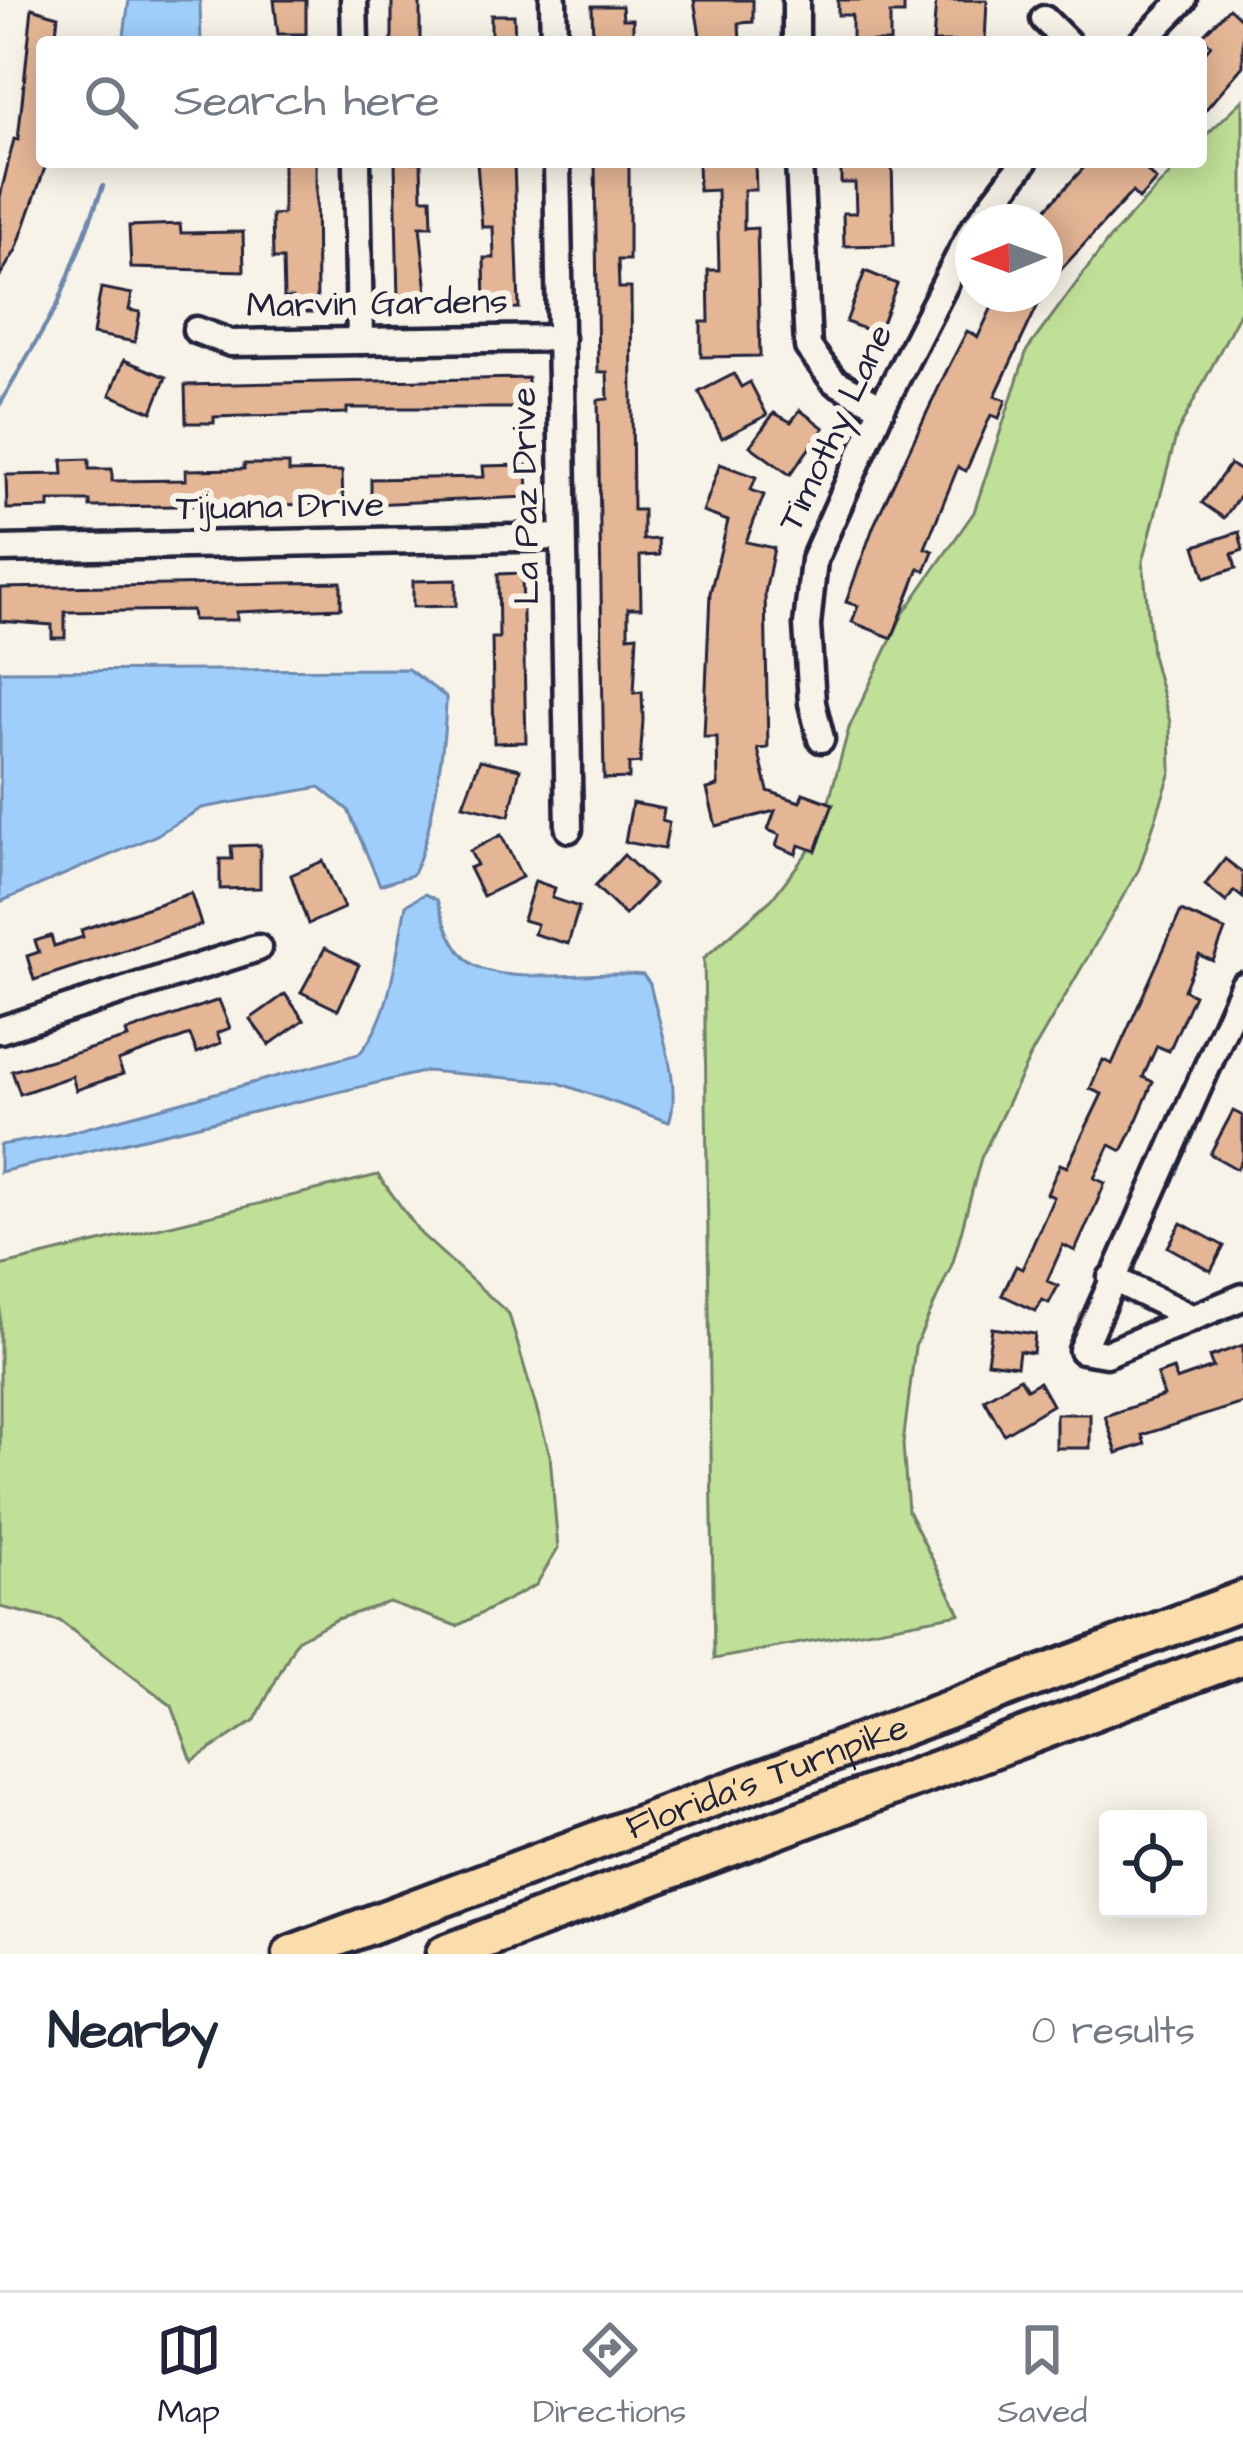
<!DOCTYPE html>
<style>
:root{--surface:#fff;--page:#f6f6f7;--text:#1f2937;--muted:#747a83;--line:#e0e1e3;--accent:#22223b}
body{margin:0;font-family:"Architects Daughter",sans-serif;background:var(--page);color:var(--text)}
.controls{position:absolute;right:36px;bottom:36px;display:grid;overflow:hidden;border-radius:12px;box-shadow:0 6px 30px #0003}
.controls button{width:108px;height:108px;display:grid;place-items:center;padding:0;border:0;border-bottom:3px solid var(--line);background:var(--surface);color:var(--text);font:60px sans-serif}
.compass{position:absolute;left:955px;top:204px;width:108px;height:108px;border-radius:50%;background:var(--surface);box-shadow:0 6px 30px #0003;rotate:269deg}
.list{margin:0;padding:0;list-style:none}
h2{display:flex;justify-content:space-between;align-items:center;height:156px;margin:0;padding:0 48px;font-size:51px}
h2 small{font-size:39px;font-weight:400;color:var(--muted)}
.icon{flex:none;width:66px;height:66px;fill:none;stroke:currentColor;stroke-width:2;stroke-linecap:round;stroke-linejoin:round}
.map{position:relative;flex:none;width:1243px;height:1954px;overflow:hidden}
.search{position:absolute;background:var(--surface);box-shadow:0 6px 30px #0003;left:36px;right:36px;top:36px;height:132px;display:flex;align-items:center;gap:30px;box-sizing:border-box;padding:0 42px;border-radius:12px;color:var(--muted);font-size:45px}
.sheet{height:336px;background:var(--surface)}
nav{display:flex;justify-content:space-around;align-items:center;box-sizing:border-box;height:168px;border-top:3px solid var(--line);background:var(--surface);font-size:33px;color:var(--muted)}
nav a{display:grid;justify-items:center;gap:6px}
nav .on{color:var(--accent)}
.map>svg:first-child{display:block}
.green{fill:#c0df97;stroke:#718069;stroke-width:3}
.water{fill:#9fcefb;stroke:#6d89ae;stroke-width:3}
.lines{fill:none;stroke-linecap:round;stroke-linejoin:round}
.stream{stroke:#6d89ae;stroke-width:4.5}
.building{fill:#e4b695;stroke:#22223b;stroke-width:3}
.minor-casing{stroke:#22223b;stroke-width:33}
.highway-casing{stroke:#22223b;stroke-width:45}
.minor{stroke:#f7f3e8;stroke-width:24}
.highway{stroke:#faddab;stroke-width:36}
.labels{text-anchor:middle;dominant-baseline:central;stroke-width:12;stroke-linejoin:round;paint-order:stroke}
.street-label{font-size:36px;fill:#22223b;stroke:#f7f3e8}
</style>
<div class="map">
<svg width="1243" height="1954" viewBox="0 0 1243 1954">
<rect width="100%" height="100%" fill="#f7f3e8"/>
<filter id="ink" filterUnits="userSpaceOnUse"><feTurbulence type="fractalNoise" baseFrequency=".00833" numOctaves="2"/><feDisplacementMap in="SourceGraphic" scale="24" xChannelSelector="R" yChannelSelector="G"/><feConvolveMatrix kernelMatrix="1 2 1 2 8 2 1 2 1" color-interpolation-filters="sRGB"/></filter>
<g filter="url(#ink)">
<!-- green -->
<g class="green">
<polygon points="1243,100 1243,307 1177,433 1143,561 1152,655 1170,722 1171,772 1139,869 1032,1053 981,1158 953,1262 915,1347 903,1444 908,1511 960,1614 714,1659 704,958 772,899 819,837 849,728 903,614 974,512 1027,350 1109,239 1181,162 1201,162 1201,140"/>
<polygon points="378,1175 421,1234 509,1314 550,1455 558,1548 536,1585 457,1626 389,1602 337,1619 297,1640 255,1720 192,1761 172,1706 60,1621 0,1607 0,1266"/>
</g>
<!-- water -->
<g class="water">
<polygon points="129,0 200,0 201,42 123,42"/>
<path d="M408 669 446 697C446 737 431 844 412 875L380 885 348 810 320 787 202 808 155 836 0 902V671Z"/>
<path d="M425 894 437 900C443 920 455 954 474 965 510 986 599 970 643 975L650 984C658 1023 683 1085 669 1122L556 1082 427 1071 0 1172V1145L64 1134 359 1054C392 1017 396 953 406 905Z"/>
</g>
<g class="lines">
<!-- stream -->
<polyline class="stream" points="0,404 58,304 103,186"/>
</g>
<!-- building -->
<g class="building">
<polygon points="274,0 306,0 306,34 278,34"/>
<rect x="392" y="0" width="28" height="42"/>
<polygon points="694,0 753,0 753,22 739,23 740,42 701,42"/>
<polygon points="838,0 904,0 904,14 890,14 890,42 852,42 852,15 838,15"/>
<polygon points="936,0 987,0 985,42 933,42"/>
<polygon points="592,6 622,6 623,19 633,19 633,42 593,42"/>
<polygon points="32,8 58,16 55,42 42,42 42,162 47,162 16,250 0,276 0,197 14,139 18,140"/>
<polygon points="1229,8 1243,21 1243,66 1201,115 1201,57 1211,45 1202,36"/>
<polygon points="491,15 514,15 515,42 491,42"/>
<polygon points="283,162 316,162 317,312 294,312 293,298 284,298 283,259 273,259 272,215 283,214"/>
<polygon points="395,162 421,162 422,198 431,198 432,226 420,226 428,302 398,302"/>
<polygon points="477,162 514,162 519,308 485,309 484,258 494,258 493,227 482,227"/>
<polygon points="595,162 629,162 629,260 618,260 619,288 631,288 633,510 643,510 643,540 658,539 659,555 640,556 641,608 628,608 628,636 637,635 634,693 642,692 643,720 640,763 629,764 629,778 604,779 598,400 608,399 607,372 598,372"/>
<polygon points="698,162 755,162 756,190 744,190 744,229 757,228 760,356 701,357 701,322 709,322 708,270 719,270 717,190 699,191"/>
<polygon points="841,162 892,162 894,245 844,246 843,213 856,213 855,183 841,183"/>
<polygon points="1089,162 1157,162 1148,172 1156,180 1139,199 1132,192 1045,287 1045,222 1034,222"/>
<polygon points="180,224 181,233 243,232 244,271 131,268 129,226"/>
<polygon points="865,271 897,284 878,334 846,322"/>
<polygon points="101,288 132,294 129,310 140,312 135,342 93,334"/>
<polygon points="998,294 1043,294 995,396 1006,400 999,418 991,415 966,471 958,467 925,548 933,551 925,571 919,568 892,638 852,622 858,606 846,602 874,525 945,374 967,331 978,337"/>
<polygon points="124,360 166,377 152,412 110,395"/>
<polygon points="734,374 741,387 750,382 767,415 722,438 699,392"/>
<polygon points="528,378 528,408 347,408 347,413 214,417 214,423 186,423 185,385"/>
<polygon points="800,410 824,428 790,475 750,446 774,413 791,422"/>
<polygon points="89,459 89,469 112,469 112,481 186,480 186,470 244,469 244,464 289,464 289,472 342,471 343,504 90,507 90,501 49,501 49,508 7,509 6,475 63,474 62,460"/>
<polygon points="720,464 756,477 751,490 764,495 746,542 774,548 765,593 768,748 758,749 768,791 800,802 803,793 833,804 816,851 799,845 796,854 776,846 780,835 768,830 775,811 716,826 707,789 718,786 717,737 704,737 710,593 728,521 703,512"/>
<polygon points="1230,464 1243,473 1243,491 1224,518 1202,503"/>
<polygon points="527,465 528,497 371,504 371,479 484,477 483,466"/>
<polygon points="1239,532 1243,550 1232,554 1236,568 1205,578 1195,546"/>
<polygon points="522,573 526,742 494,743 492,638 499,638 498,574"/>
<polygon points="456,580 456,606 413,607 413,581"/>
<polygon points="341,582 341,608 237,612 237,620 193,620 192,610 65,612 65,638 52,638 52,625 0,621 0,588"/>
<polygon points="480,760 520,769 509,816 463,805"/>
<polygon points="632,803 664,809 662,821 669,823 664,849 625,842"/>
<polygon points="501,835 522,877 483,896 469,868 477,865 470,851"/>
<polygon points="260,845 260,888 220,889 220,859 232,859 231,846"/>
<polygon points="624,855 654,884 625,915 595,886"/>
<polygon points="1225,859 1243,873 1243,898 1234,891 1226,902 1205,885"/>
<polygon points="323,861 344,908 308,924 291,875"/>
<polygon points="535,881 555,888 552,898 579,907 568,944 534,934 537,924 523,920"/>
<polygon points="191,893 201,925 34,980 27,956 39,952 35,941 51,936 54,946 83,937 81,930"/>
<polygon points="1181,911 1225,930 1213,961 1199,955 1184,990 1194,995 1169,1051 1157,1046 1143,1077 1153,1082 1132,1131 1122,1151 1110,1145 1094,1178 1105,1183 1094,1209 1075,1251 1063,1245 1047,1281 1058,1286 1049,1303 1042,1300 1036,1311 1002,1295 1016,1266 1022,1269 1054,1197 1047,1194 1060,1164 1067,1167 1102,1094 1090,1089 1103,1060 1112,1064"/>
<polygon points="325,948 359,965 338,1010 301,992"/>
<polygon points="285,994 304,1020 269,1045 250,1019"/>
<polygon points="219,1000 230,1028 217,1033 221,1043 197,1053 190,1035 118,1061 123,1074 76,1090 72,1076 20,1094 12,1071 128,1038 126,1032"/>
<polygon points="1233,1111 1243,1116 1243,1158 1237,1169 1210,1154"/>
<polygon points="1181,1223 1224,1246 1211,1271 1168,1247"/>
<polygon points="992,1328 1035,1334 1033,1353 1019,1351 1017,1366 987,1362"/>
<polygon points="1243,1345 1243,1403 1142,1435 1145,1444 1117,1453 1105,1416 1164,1396 1157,1375 1173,1369 1176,1380 1213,1367 1209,1357"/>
<polygon points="1020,1378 1027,1389 1039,1382 1052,1405 1004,1434 984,1399"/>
<rect x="1056" y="1414" width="34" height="34"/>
</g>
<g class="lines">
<!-- minor casing -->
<g class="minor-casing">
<g id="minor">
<polyline points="354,0 355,42"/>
<polyline points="553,0 554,42"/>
<polyline points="1044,19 1067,42"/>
<polyline points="796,42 796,0"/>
<polyline points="1142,42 1183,0"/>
<polyline points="357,162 360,341"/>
<polyline points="557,162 569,829"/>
<polyline points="799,162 808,347 834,381 882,407"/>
<polyline points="979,222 1024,162"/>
<polyline points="196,330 231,343 561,338"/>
<polyline points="0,549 562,537"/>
<polyline points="821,739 812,703 807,625 814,560 882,407 973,229"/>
<polyline points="1243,986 1082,1350 1106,1354 1243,1297"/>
<polyline points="0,1030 258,948"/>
<polyline points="1111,1278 1191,1317"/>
</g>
</g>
<!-- highway casing -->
<g class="highway-casing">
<g id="highway">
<path id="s1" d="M292 1954 1243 1600"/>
<polyline points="445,1954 1243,1655"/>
</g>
</g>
<!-- minor -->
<use href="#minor" class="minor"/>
<!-- highway -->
<use href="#highway" class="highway"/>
</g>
</g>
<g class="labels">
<!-- street labels -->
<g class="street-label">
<text transform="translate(377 304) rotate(-1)">Marvin Gardens</text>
<text transform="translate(836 428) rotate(-65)">Timothy Lane</text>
<text transform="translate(526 496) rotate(-91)">La Paz Drive</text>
<text transform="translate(280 507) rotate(-1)">Tijuana Drive</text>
<text stroke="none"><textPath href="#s1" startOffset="507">Florida's Turnpike</textPath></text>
</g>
</g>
</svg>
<div class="controls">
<button><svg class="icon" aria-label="locate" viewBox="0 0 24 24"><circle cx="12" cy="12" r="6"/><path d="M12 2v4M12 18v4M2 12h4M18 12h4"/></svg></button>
</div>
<svg class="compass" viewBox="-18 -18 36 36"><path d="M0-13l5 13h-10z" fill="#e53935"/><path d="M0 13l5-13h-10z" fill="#747a83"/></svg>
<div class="search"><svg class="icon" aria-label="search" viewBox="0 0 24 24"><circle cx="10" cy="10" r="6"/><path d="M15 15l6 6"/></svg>Search here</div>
</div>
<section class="sheet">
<h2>Nearby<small>0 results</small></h2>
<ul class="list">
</ul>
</section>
<nav>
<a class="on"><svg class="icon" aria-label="map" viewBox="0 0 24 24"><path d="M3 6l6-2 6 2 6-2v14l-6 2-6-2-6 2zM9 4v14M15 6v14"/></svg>Map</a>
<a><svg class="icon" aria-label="directions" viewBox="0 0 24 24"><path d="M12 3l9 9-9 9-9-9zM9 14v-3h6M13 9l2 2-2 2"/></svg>Directions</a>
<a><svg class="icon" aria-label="saved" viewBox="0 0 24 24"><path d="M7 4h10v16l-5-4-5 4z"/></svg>Saved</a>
</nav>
